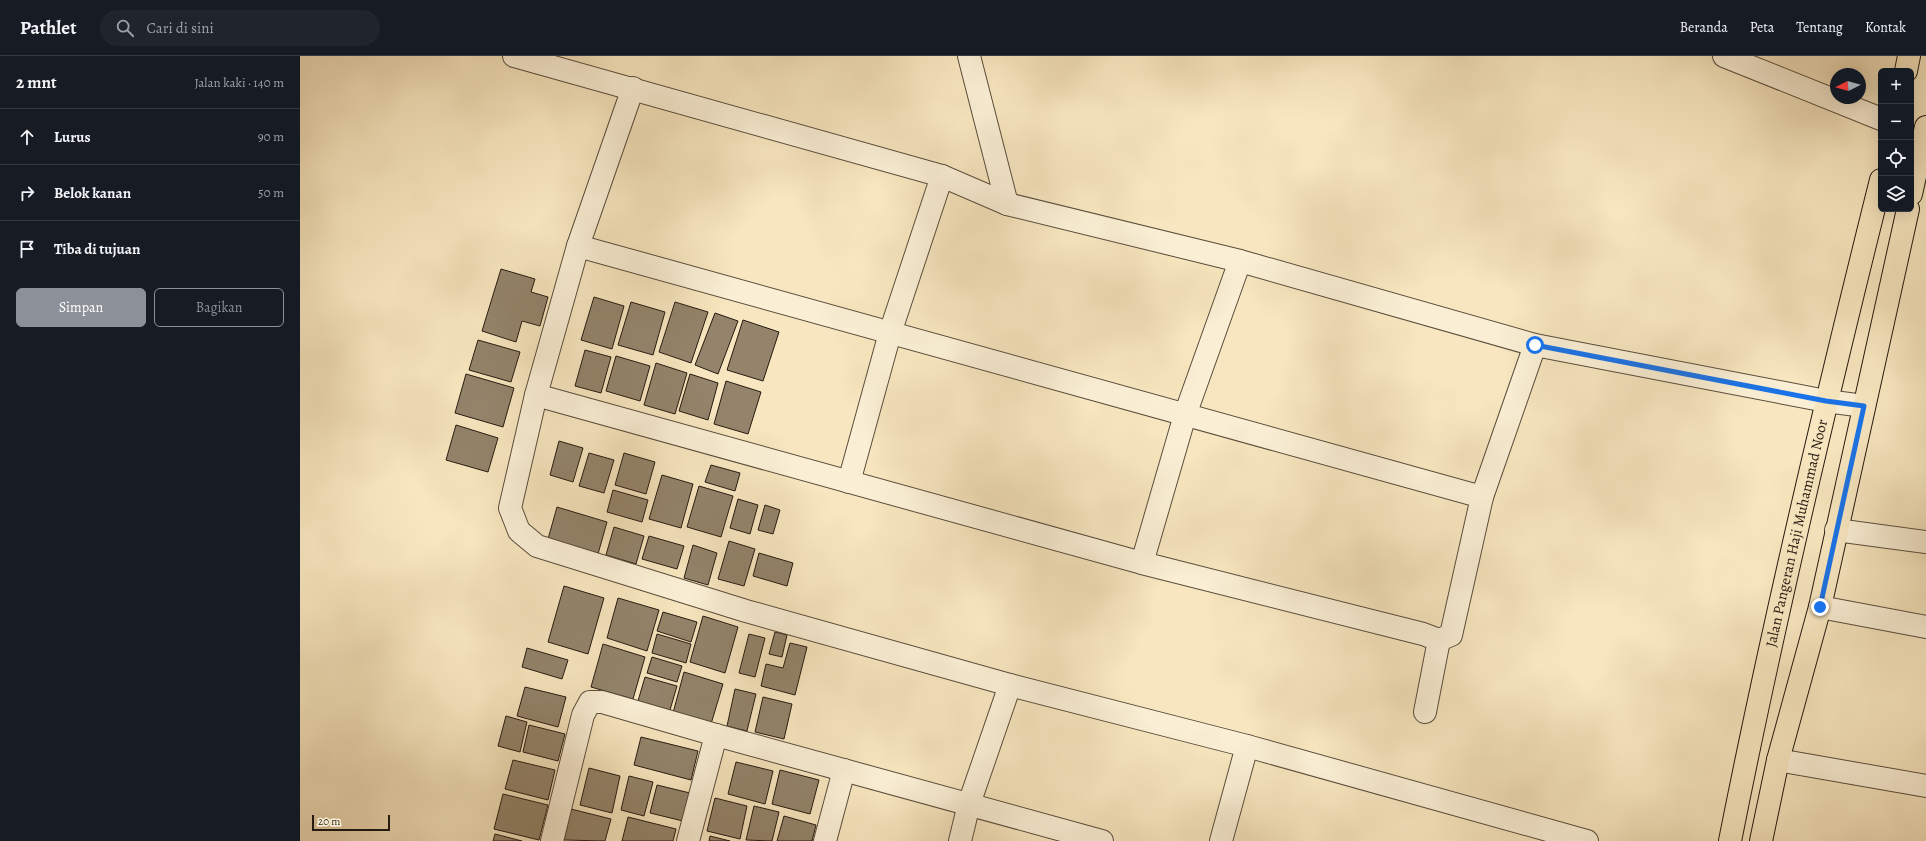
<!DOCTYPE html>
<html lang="id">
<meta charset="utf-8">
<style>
:root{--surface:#171b24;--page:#20242c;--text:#f1f3f6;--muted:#9ea1a6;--line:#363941;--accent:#8c9099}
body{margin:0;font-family:Alegreya,serif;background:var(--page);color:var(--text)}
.controls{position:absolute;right:12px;top:12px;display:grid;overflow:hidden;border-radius:6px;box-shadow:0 4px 16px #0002}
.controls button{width:36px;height:36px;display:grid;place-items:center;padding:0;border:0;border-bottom:1px solid var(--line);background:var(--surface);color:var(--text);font:20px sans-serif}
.compass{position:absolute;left:1530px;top:12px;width:36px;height:36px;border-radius:50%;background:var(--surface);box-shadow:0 4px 16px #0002;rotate:265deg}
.scale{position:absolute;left:12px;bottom:10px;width:78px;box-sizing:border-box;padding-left:4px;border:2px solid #261a11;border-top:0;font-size:11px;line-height:14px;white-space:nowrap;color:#261a11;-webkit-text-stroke:3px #faefd5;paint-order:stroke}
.stop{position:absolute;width:12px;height:12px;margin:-9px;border:3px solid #1a73e8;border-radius:50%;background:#fff}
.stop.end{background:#1a73e8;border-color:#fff;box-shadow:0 1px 4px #0008}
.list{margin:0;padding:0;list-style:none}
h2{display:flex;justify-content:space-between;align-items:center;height:52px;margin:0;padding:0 16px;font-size:17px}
h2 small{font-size:13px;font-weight:400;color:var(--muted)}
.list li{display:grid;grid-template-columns:26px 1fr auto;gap:12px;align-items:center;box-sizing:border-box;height:56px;padding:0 16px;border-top:1px solid var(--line)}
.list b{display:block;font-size:15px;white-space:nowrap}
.list em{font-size:13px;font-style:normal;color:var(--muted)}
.actions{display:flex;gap:8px;padding:12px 16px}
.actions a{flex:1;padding:9px 0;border:1px solid var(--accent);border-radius:6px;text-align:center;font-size:14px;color:var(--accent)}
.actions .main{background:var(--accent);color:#fff}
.icon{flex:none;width:22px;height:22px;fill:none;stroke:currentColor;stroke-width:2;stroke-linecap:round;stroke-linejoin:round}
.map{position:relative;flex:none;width:1626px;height:785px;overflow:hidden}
header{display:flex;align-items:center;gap:24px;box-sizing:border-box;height:56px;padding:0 20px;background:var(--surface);border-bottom:1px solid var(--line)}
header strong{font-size:19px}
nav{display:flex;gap:22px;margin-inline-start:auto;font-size:14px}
.search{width:280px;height:36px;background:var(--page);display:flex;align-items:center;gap:10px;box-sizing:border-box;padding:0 14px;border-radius:22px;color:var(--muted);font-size:15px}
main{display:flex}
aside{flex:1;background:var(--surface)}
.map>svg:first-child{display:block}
.building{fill:#93846b;stroke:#261a11}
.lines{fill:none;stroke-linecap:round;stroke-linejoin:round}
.minor-casing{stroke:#5a4d3c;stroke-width:24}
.primary-casing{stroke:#261a11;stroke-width:24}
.minor{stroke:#faefd5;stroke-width:22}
.primary{stroke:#f7e6bf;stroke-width:22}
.route{stroke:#1a73e8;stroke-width:5}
.labels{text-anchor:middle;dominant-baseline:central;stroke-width:3.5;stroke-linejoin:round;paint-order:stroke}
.street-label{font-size:15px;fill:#261a11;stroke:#faefd5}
</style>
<header>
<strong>Pathlet</strong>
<div class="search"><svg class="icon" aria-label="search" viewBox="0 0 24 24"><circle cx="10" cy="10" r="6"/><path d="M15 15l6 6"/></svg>Cari di sini</div>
<nav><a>Beranda</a><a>Peta</a><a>Tentang</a><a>Kontak</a></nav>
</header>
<main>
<aside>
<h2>2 mnt<small>Jalan kaki · 140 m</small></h2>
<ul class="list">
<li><svg class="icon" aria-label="ahead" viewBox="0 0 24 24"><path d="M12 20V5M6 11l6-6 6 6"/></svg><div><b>Lurus</b></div><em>90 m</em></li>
<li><svg class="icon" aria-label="right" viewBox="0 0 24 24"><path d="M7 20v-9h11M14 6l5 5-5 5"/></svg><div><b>Belok kanan</b></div><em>50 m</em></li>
<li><svg class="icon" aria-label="arrive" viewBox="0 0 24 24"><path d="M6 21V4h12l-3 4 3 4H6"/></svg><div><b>Tiba di tujuan</b></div></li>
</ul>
<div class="actions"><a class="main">Simpan</a><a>Bagikan</a></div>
</aside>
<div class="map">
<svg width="1626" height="785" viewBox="0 0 1626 785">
<rect width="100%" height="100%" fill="#f7e6bf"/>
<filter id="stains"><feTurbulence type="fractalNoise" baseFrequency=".005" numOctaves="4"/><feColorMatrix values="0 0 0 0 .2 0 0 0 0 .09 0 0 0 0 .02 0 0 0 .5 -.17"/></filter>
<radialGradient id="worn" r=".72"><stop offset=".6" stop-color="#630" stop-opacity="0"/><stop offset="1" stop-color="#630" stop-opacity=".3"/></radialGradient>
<!-- building -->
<g class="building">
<polygon points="201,213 235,223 231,236 248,241 240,270 222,265 216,286 182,275"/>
<polygon points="294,241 324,250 312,293 281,284"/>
<polygon points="331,246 365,256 353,299 318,289"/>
<polygon points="375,246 408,256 391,307 359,296"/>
<polygon points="415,257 438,265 418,318 395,309"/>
<polygon points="443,264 479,276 463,325 427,314"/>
<polygon points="178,284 220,296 211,326 169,314"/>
<polygon points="285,294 311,301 301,337 275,330"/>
<polygon points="316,300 350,310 340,345 306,335"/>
<polygon points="356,307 387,317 375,358 344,349"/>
<polygon points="166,318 214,332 203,371 155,357"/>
<polygon points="390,318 418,327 408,364 379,355"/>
<polygon points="426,325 461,336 448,378 414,368"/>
<polygon points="156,369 198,382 188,416 146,404"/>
<polygon points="259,385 283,392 273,426 250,419"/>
<polygon points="289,397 314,404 304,437 279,430"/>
<polygon points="324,397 355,406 346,438 315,429"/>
<polygon points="411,409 440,417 435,435 405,426"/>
<polygon points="362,419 393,428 381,472 349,463"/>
<polygon points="399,430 433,440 421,481 387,471"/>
<polygon points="313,434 348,444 342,466 307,456"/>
<polygon points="438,443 458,449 450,478 430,472"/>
<polygon points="465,449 480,454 473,478 458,474"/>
<polygon points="257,451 307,466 298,498 248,483"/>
<polygon points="314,471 344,480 336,508 306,499"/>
<polygon points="349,480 384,490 377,513 342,503"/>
<polygon points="429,485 455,493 444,530 418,523"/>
<polygon points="393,489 417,497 408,529 384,522"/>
<polygon points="459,497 493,507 487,530 453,520"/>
<polygon points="264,530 304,542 288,598 248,586"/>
<polygon points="318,542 359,554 347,595 307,582"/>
<polygon points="363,556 397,566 391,586 357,575"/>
<polygon points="403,560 438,571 425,617 390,606"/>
<polygon points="475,576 487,579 482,601 469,598"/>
<polygon points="357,578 391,588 386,607 352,597"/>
<polygon points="449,578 465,582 455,621 439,617"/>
<polygon points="490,587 507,591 495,639 461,630 466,608 483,612"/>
<polygon points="303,588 345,601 333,643 291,631"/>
<polygon points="227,592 268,604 262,623 222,611"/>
<polygon points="352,601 382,610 377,626 347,617"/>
<polygon points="384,616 423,628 411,668 373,657"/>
<polygon points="345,621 377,630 370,654 338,645"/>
<polygon points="225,631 266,641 258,671 217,660"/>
<polygon points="435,633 456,638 447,675 427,670"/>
<polygon points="463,641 492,648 484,683 455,676"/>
<polygon points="206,660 227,666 220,696 198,690"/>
<polygon points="229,669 265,678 258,705 223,696"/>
<polygon points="341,681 398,695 391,724 334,709"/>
<polygon points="213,704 255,714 248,744 205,733"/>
<polygon points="436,706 473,715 465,748 428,738"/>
<polygon points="289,712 320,720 312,757 280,749"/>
<polygon points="480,714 519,724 510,758 472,748"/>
<polygon points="329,720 353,726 344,760 321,754"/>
<polygon points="357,729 390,737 383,765 350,757"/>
<polygon points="203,738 248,749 239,784 194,773"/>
<polygon points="415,742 447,750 440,783 407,775"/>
<polygon points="454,750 479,756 472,785 446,784"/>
<polygon points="271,753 311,763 305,785 264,784"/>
<polygon points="484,760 516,769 512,785 477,785"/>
<polygon points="328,761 376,773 373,785 322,785"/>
<polygon points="195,778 222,785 193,785"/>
<polygon points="410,780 430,785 409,785"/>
</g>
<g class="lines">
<!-- minor casing -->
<g class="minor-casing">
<g id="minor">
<polyline points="214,0 642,120 707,148 940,205 1235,289 1526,345 1564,350"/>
<polyline points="669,0 707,148"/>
<polyline points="1424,0 1581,63"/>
<polyline points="333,32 278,190 236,339 210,452 219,475 237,490 446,555 710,629 947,690 1287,785"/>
<polyline points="278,190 1182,441"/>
<polyline points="236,339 842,507 1123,578 1139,584 1151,579 1182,441 1235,289"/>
<polyline points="549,426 590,277 642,120"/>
<polyline points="1536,474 1626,486"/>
<polyline points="842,507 885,359 940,205"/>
<polyline points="1520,551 1626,571"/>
<polyline points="1125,656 1139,584"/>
<polyline points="1478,704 1626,730"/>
<polyline points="252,785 283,659 290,646 302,646 416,679 802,785"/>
<polyline points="388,785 416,679"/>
<polyline points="525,785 544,714"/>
<polyline points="660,785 669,748 710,629"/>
<polyline points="921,785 947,690"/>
</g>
</g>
<!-- primary casing -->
<g class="primary-casing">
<g id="primary">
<polyline points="1606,15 1609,0"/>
<polyline points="1611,138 1626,71"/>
<path id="s1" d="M1430 785C1474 563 1526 344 1581 124"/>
<polyline points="1461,785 1478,704 1520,551 1608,153"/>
</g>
</g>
<!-- minor -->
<use href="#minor" class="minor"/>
<!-- primary -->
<use href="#primary" class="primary"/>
</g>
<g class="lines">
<!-- route -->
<polyline class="route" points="1235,289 1526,345 1564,350 1520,551"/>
</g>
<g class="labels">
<!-- street labels -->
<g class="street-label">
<text stroke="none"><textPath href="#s1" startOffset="315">Jalan Pangeran Haji Muhammad Noor</textPath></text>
</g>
</g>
<rect width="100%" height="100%" filter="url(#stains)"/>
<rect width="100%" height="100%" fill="url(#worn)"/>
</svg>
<div class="controls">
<button>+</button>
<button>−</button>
<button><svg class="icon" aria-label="locate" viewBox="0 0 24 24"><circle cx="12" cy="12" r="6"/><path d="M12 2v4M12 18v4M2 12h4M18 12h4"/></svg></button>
<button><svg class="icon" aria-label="layers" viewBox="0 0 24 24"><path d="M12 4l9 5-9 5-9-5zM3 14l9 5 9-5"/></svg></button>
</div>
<svg class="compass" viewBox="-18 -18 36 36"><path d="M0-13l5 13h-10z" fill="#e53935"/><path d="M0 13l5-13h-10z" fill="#9ea1a6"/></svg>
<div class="scale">20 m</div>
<div class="stop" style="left:1235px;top:289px"></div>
<div class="stop end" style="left:1520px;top:551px"></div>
</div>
</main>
